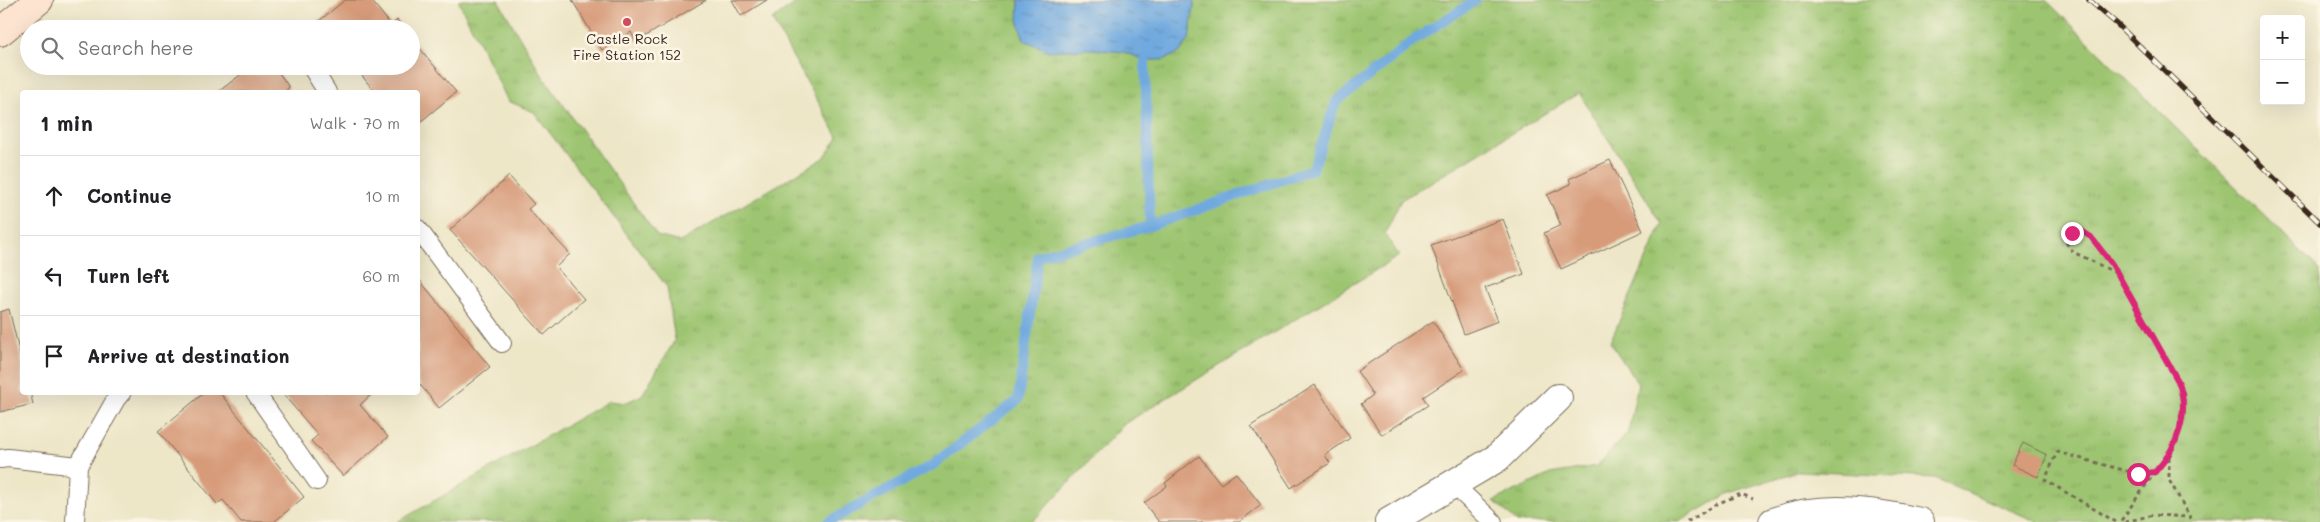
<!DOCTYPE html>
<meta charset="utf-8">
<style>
:root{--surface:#fff;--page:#f6f6f6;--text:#202124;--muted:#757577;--line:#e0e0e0}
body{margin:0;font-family:Mali,sans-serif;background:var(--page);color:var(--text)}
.controls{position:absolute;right:15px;top:15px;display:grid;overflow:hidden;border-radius:5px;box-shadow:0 5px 20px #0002}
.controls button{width:45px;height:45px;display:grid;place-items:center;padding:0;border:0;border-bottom:1px solid var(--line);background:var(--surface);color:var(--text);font:25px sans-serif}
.stop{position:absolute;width:15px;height:15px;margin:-11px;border:4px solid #db2777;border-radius:50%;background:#fff}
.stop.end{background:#db2777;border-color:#fff;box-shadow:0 1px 5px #0008}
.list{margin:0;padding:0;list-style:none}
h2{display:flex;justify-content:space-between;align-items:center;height:65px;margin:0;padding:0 20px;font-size:21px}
h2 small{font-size:16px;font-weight:400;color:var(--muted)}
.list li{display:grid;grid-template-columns:32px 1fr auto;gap:15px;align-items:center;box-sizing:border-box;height:80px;padding:0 20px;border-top:1px solid var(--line)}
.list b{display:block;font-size:19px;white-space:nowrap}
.list em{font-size:16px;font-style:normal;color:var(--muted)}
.icon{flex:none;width:28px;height:28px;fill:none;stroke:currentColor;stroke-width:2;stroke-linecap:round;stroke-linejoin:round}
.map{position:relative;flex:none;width:2320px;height:522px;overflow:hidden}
.search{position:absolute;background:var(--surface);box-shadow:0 5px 20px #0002;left:20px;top:20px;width:400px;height:55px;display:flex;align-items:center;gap:12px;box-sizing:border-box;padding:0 18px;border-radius:28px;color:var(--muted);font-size:19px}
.panel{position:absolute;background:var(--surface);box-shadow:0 5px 20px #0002;left:20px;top:90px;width:400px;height:305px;border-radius:5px}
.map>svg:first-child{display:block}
.grass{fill:url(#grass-tufts);stroke:#6c7848}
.water{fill:url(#water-ripples);stroke:#566a7e}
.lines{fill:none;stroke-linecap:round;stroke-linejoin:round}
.stream{stroke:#70a9df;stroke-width:10}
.building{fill:#d79b7a}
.service-casing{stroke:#796c59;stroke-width:20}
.minor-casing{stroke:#796c59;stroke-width:30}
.tertiary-casing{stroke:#796c59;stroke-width:30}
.secondary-casing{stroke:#796c59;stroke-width:30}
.path{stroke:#796c59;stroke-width:3;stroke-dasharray:4 4;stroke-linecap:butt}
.service{stroke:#fff;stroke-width:18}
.minor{stroke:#fff;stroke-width:28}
.tertiary{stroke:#fff;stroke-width:28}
.secondary{stroke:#fde4d0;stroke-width:28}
.rail-casing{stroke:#3b2a1e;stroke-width:5.5}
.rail{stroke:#fcf5e5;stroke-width:4;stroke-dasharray:11;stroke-linecap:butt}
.route{stroke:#db2777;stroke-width:6}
.poi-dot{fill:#d1495b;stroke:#fcf5e5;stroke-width:2}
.labels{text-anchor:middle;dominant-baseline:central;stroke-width:5;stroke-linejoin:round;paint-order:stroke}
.poi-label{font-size:14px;fill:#3b2a1e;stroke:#fcf5e5}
</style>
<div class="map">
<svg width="2320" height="522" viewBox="0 0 2320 522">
<defs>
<pattern id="grass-tufts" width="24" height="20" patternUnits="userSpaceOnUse" patternTransform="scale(1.25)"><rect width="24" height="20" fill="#9dc571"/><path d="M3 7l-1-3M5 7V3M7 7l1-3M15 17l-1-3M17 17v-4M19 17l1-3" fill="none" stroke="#88a961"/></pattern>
<pattern id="water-ripples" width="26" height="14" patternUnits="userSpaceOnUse" patternTransform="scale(1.25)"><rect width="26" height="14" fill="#70a9df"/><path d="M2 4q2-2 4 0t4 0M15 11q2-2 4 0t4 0" fill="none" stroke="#5d8ab4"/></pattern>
</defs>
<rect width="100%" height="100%" fill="#fcf5e5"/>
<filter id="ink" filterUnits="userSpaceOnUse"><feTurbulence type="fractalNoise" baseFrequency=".02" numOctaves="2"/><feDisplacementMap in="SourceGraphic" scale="10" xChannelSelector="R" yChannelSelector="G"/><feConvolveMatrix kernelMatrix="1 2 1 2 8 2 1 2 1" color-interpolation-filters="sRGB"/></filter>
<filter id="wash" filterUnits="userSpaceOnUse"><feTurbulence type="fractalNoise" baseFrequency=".0096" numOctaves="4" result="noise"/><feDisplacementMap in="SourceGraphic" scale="20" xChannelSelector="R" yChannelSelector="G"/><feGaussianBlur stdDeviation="1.12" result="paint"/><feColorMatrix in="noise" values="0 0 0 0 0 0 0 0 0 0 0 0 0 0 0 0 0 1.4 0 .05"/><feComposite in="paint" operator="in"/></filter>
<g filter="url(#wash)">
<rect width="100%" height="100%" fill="#ede6c7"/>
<!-- grass -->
<polygon class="grass" points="458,0 498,0 542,75 657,236 680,242 824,158 838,137 772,20 800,0 2046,0 2320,270 2320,522 2038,522 1935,478 1799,471 1729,493 1679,522 1517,522 1494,501 1550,474 1597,466 1628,432 1638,384 1610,342 1662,224 1579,93 1401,200 1385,233 1399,256 1124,424 1032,522 397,522 609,401 625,403 642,395 675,340 667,287 534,112 508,101"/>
<!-- water -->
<polygon class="water" points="1019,0 1195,0 1189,40 1179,53 1163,60 1145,60 1124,52 1090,49 1049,51 1024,40 1018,20"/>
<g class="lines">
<!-- stream -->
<g class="stream">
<polyline points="1150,226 1313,169 1336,102 1417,38 1476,0"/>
<polyline points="828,522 933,465 1018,400 1038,256 1150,226 1145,60"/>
</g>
</g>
<g id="blocks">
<!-- building -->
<g class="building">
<polygon points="345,0 371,0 391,25 397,20 404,29 317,29 314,25"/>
<polygon points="572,0 706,0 636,42 631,32 602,50"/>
<polygon points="732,0 767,0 741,16"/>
<polygon points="411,38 456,92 418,124 418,92 375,92 354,66 411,66"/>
<polygon points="252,66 274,66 289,87 285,92 218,92"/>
<polygon points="1610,160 1643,231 1561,269 1544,233 1561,225 1547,195 1571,184 1569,179"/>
<polygon points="509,176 534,204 528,209 570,254 556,267 584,299 544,335 450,230"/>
<polygon points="1503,219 1524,274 1485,288 1498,321 1464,334 1431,245"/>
<polygon points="418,278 490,367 439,408 418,382"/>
<polygon points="9,309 22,363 22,392 30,392 33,404 0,412 0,312"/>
<polygon points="1433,321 1464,370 1423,397 1428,405 1382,435 1361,404 1373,395 1357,371"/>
<polygon points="1315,385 1350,438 1325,455 1330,463 1291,488 1251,426"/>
<polygon points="205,392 219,392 304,497 274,522 241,522 223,500 217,504 158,431"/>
<polygon points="281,392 374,392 360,405 388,437 343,476 311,441 318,435"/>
<polygon points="2023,443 2047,455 2038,477 2012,465"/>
<polygon points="1199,456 1221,484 1236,473 1261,505 1239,522 1159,522 1144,503 1167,486 1165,483"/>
</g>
</g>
</g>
<g filter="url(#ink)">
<use href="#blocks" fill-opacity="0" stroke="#796c59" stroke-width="1"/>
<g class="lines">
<!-- service casing -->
<g class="service-casing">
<g id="service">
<polyline points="311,66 327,92"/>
<polyline points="418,229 502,343"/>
<polyline points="255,392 317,481"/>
<polyline points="0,459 8,458 78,466"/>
<polyline points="1453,484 1493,522"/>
<polyline points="75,522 78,466 116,399 122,392"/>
</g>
</g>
<!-- minor casing -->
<g class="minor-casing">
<polyline id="minor" points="1389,522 1497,458 1558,398"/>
</g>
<!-- tertiary casing -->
<g class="tertiary-casing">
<path id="tertiary" d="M1773 522C1820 504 1872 511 1920 522"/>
</g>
<!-- secondary casing -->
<g class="secondary-casing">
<polyline id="secondary" points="0,32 39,0"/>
</g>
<!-- path -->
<g class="path">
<polyline points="2116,273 2073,252 2066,242 2072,233 2080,230 2091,237 2112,264 2178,381 2184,395 2177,440 2169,456 2155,472 2120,522"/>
<polyline points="2169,457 2169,480 2190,517"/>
<polyline points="1687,522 1719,503 1741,494 1753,499"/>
<polyline points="2116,522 2045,480 2057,452 2138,474 2154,472"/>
<polyline points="2125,522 2153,515 2190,517 2193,522"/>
</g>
<!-- service -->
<use href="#service" class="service"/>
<!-- minor -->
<use href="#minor" class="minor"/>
<!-- tertiary -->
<use href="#tertiary" class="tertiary"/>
<!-- secondary -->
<use href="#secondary" class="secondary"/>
<!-- rail casing -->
<g class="rail-casing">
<polyline id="rail" points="2089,0 2117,24 2320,223"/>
</g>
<!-- rail -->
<use href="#rail" class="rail"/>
</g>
</g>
<g class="lines" filter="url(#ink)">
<!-- route -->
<path class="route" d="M2072 233 2080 230 2091 237 2112 264 2178 381C2191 413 2177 448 2155 472L2138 474"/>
</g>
<!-- markers -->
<circle class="poi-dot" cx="627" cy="22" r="5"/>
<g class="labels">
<!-- poi labels -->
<g class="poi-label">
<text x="627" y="38">Castle Rock<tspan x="627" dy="16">Fire Station 152</tspan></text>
</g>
</g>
</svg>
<div class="controls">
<button>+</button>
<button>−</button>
</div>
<div class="stop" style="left:2138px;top:474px"></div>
<div class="stop end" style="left:2072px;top:233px"></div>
<div class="search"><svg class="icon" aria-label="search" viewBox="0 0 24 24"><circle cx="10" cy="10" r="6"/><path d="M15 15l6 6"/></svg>Search here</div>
<section class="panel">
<h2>1 min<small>Walk · 70 m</small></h2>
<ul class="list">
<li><svg class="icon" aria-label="ahead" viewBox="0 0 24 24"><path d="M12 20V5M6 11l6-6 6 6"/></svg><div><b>Continue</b></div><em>10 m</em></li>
<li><svg class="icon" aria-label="left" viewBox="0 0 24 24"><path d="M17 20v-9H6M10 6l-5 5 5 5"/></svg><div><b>Turn left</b></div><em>60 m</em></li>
<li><svg class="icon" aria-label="arrive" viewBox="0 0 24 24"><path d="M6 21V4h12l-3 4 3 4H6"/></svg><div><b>Arrive at destination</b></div></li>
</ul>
</section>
</div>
